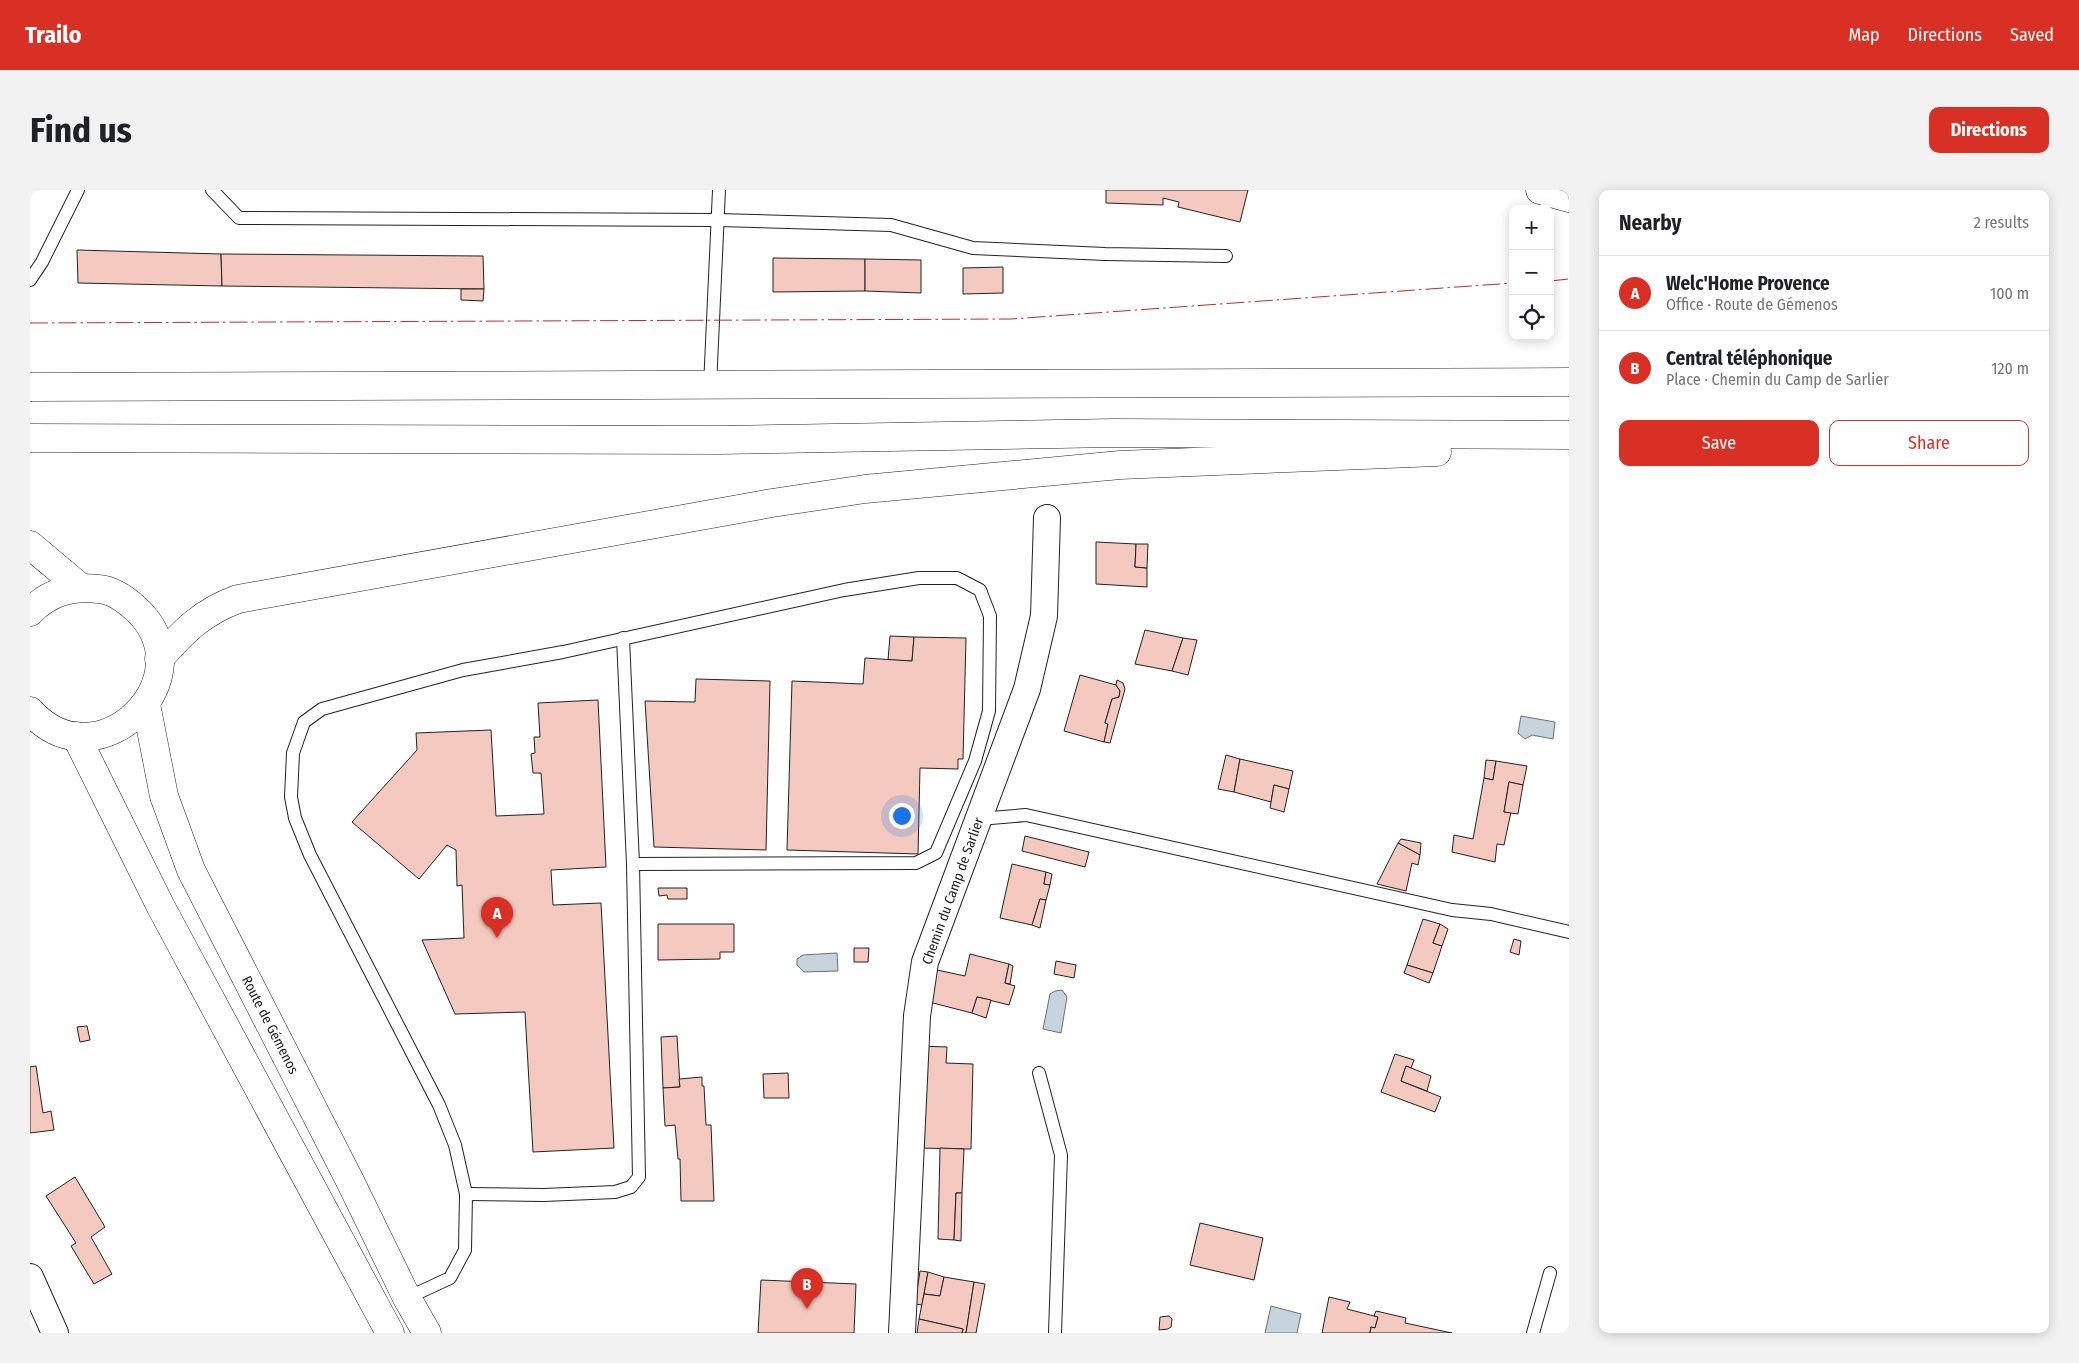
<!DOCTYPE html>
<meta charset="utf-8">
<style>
:root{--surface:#fff;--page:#f2f2f2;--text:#202124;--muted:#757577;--line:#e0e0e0;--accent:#d93025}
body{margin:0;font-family:"Fira Sans Condensed",sans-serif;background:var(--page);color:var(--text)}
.controls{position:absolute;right:15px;top:15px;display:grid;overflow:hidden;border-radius:10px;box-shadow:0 2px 12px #0003}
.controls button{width:45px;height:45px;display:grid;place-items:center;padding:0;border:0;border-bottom:1px solid var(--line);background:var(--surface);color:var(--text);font:25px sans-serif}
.you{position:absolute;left:871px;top:625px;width:18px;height:18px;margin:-12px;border:4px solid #fff;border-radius:50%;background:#1a73e8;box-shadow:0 0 0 8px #1a73e833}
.badge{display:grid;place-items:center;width:32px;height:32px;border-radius:50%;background:var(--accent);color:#fff;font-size:16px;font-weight:700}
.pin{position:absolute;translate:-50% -41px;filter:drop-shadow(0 1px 2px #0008)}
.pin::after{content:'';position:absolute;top:26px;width:18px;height:15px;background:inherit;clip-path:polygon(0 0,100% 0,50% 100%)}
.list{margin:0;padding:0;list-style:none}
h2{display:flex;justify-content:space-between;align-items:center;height:65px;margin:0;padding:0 20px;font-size:21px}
h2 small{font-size:16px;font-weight:400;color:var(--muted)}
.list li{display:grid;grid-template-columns:32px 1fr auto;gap:15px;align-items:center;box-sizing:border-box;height:75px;padding:0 20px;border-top:1px solid var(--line)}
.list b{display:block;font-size:19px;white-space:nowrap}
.list p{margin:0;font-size:16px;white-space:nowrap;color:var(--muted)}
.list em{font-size:16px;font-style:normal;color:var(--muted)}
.actions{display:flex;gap:10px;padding:15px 20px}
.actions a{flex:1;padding:11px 0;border:1px solid var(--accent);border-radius:10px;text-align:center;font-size:18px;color:var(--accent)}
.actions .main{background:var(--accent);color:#fff}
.icon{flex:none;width:28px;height:28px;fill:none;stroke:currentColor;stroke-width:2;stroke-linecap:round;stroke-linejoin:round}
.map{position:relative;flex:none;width:1539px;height:1143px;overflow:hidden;border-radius:10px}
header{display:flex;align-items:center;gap:30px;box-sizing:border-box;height:70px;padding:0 25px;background:var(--accent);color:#fff}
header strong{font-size:24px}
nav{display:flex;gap:28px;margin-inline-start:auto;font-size:18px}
.intro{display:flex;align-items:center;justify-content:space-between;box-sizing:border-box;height:120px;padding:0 30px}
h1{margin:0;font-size:35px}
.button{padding:12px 22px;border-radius:10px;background:var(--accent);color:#fff;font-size:18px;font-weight:700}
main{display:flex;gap:30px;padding:0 30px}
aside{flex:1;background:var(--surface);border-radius:10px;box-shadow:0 2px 12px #0003}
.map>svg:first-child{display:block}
.water{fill:#c7d3dd;stroke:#6f6f6f}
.building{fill:#f3c9c0;stroke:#222}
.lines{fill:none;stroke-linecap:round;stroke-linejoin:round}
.service-casing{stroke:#222;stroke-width:14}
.minor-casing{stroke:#222;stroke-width:28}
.secondary-casing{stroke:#222;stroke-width:29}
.motorway-casing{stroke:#222;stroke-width:29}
.service{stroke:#fff;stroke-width:12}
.minor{stroke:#fff;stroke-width:26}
.secondary{stroke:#fff;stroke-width:28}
.motorway{stroke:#fff;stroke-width:28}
.power{stroke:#c62828;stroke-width:1;stroke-dasharray:18 4 2.5 4;stroke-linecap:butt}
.labels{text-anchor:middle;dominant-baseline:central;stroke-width:4;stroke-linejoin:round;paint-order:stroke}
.street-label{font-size:14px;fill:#222;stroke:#fff}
</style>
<header>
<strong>Trailo</strong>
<nav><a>Map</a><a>Directions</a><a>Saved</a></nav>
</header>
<div class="intro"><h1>Find us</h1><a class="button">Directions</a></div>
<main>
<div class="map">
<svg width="1539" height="1143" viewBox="0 0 1539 1143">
<rect width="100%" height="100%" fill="#fff"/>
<!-- water -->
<g class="water">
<polygon points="1491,526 1525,532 1523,549 1502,545 1495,549 1488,543"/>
<polygon points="807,763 808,781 774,782 767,775 767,769 773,765"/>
<polygon points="1032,800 1037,807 1031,843 1013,839 1020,804 1025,801"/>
<polygon points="1241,1116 1271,1124 1267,1143 1235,1143"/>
</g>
<!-- building -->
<g class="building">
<polygon points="1076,0 1218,0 1210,32 1148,17 1149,12 1133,8 1133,15 1076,13"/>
<polygon points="47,60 191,64 192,96 48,93"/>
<polygon points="191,64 453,66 454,99 192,96"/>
<polygon points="743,68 835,69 835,101 743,102"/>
<polygon points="835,69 891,70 891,103 835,101"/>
<polygon points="973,77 973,103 933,104 933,78"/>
<polygon points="431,99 454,99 453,111 431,110"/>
<polygon points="1066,352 1106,354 1105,377 1117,378 1117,397 1066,394"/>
<polygon points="1106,354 1118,354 1117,378 1105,377"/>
<polygon points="1115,440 1153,448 1142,481 1105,474"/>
<polygon points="860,446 884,447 882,471 858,470"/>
<polygon points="884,447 936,448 933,569 928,569 928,579 890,578 888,664 757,660 762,491 833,494 835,468 882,471"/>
<polygon points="1153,448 1167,450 1158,485 1142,481"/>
<polygon points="1050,485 1086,495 1090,501 1089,507 1082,509 1075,533 1078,534 1074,552 1034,541"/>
<polygon points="666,489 740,491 736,660 624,657 615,511 665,512"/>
<polygon points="1087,490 1093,493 1095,499 1080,553 1074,552 1078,534 1075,533 1082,509 1089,507 1090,501 1086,495"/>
<polygon points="568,510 576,677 521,680 523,715 571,713 584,958 503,962 495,822 425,824 392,750 434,748 432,695 427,696 426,660 417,655 389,689 322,632 387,560 386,543 461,540 466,626 514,624 511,583 503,583 501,564 505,563 504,547 510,547 508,513"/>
<polygon points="1196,565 1210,569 1204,602 1188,599"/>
<polygon points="1210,569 1263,581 1259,599 1244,595 1241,612 1204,602"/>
<polygon points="1456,570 1466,571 1463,590 1454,588"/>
<polygon points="1466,571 1497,576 1493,595 1479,592 1474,622 1481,622 1474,655 1467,654 1465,672 1422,662 1424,645 1443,649 1454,588 1463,590"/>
<polygon points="1479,592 1493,595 1488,624 1474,622"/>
<polygon points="1244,595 1259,599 1254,622 1240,618"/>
<polygon points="995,646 1059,662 1055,677 992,661"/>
<polygon points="1371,649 1391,653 1390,665 1368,653"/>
<polygon points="1368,653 1390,665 1388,675 1382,673 1376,701 1347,694"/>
<polygon points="982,674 1016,682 1014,694 1020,695 1016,710 1010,709 1002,735 970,728"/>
<polygon points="1016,682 1022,684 1020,695 1014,694"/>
<polygon points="628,698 657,698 657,709 638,709 637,705 629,706"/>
<polygon points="1010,709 1016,710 1010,738 1002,735"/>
<polygon points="1393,729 1410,734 1403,753 1412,756 1403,783 1377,775"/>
<polygon points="628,734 704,734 704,762 690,762 690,769 628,770"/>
<polygon points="1410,734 1418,739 1412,756 1403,753"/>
<polygon points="1484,749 1491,751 1489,765 1480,762"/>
<polygon points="824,758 839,758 838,772 824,772"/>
<polygon points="940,764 979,774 975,793 985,796 979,815 947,807 942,823 899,812 907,780 935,786"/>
<polygon points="1026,771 1046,775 1044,788 1024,784"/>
<polygon points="979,774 983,776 980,794 975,793"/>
<polygon points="1377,775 1403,783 1399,793 1374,783"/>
<polygon points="947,807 961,810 956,828 942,823"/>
<polygon points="57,836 60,850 50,852 47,837"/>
<polygon points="647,846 650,897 633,898 631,847"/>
<polygon points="890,856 917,857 916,873 943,874 941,959 887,958"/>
<polygon points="1365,864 1384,870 1381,878 1376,876 1371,891 1411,907 1405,922 1351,902"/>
<polygon points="6,876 13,923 21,921 24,940 0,943 0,877"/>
<polygon points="1376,876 1401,886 1397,901 1371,891"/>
<polygon points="758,883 759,908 734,908 733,884"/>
<polygon points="672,887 672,896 674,896 676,935 681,935 684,1011 651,1011 650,969 648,969 645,935 635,936 633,898 650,897 649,889"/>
<polygon points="910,958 934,959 932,1003 926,1003 924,1050 908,1049"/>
<polygon points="45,987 75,1037 61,1047 82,1084 64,1094 41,1056 46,1053 16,1006"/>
<polygon points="926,1003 932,1003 931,1051 924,1050"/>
<polygon points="1170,1033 1233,1048 1224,1090 1160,1075"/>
<polygon points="890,1081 898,1082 892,1115 885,1114"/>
<polygon points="898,1082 914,1087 910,1106 894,1104"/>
<polygon points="914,1087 944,1092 936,1143 932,1143 933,1139 889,1129 894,1104 910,1106"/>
<polygon points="731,1090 826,1094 824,1143 728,1143"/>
<polygon points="944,1092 955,1094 946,1143 936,1143"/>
<polygon points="1299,1107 1320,1112 1317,1119 1348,1127 1345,1138 1341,1137 1340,1143 1292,1143"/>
<polygon points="1346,1121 1376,1128 1375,1133 1422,1143 1340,1143 1341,1137 1345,1138 1348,1127 1344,1126"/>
<polygon points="1139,1126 1142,1129 1141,1137 1138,1139 1129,1140 1130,1127"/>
<polygon points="889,1129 933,1139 932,1143 887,1143"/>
</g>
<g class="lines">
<!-- service casing -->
<g class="service-casing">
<g id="service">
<polyline points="182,0 209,28 688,30 861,35 943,58 1075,64 1196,66"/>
<polyline points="0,90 12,72 48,0"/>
<polyline points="680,196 689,0"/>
<polyline points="949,629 996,625 1422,720 1461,724 1539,742"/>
<polyline points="1009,883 1031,965 1025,1143"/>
<polyline points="436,1004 514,1005 585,1002 601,997 609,987 603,674 593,448"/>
<polyline points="377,1108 420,1088 435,1060 436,1004 425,955 409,915 280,665 265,628 261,607 263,563 274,532 292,519 433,480 533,462 814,400 889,388 927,388 950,400 960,426 959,521 945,571 906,663 886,673 603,674"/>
<polyline points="1503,1143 1520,1083"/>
</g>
</g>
<!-- minor casing -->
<g class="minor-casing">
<g id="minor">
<polyline points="0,1087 25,1143"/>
<polyline points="872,1143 887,826 895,772 997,499 1014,426 1017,328"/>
</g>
</g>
<!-- secondary casing -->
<g class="secondary-casing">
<g id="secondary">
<polyline points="1510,0 1539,8"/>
<polyline points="0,355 50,397"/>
<path d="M0 422C19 402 41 396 69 399 82 400 95 409 105 418 180 485 69 598 0 521"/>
<polyline points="116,514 134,606 161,680 321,993 377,1108 397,1143"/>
<polyline points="46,546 131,717 360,1143"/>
</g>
</g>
<!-- motorway casing -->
<g class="motorway-casing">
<g id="motorway">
<polyline points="0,197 1539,192"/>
<polyline points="0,248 690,250 1084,243 1539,245"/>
<path d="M129 469C154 441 172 422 208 409L742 313 835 299 1090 275 1407 262"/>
</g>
</g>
<!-- service -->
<use href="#service" class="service"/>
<!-- minor -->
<use href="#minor" class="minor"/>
<!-- secondary -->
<use href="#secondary" class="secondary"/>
<!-- motorway -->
<use href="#motorway" class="motorway"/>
<!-- power -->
<g class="power">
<polyline points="1520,91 1539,89"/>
<polyline points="0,133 981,129 1483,93"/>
</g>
</g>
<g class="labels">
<!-- street labels -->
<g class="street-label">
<text transform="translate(923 701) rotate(-70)">Chemin du Camp de Sarlier</text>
<text transform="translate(240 835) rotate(63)">Route de Gémenos</text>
</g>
</g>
</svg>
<div class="controls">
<button>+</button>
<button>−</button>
<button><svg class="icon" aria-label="locate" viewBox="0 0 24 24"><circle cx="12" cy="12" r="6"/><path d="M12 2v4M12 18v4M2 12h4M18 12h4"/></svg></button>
</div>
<div class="you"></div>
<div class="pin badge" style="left:467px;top:748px">A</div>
<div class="pin badge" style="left:777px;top:1119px">B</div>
</div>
<aside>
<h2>Nearby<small>2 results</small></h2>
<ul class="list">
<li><span class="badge">A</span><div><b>Welc'Home Provence</b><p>Office · Route de Gémenos</p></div><em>100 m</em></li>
<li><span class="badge">B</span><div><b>Central téléphonique</b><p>Place · Chemin du Camp de Sarlier</p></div><em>120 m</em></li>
</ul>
<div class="actions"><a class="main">Save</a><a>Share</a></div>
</aside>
</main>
